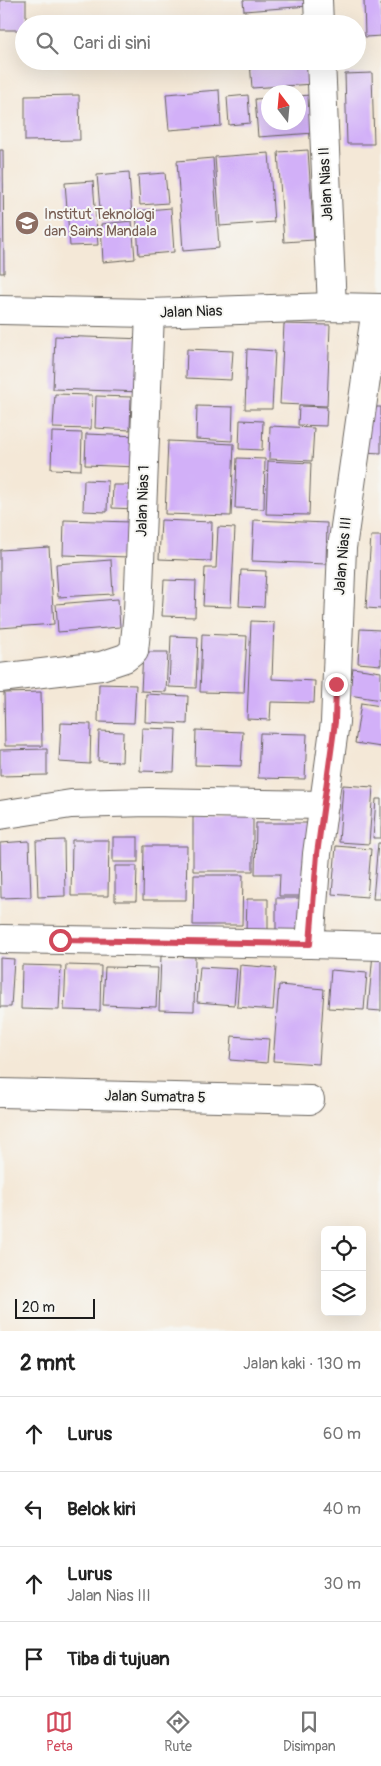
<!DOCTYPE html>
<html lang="id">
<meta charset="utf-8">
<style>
:root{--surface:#fff;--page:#f6f6f6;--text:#222;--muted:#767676;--line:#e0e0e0;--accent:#d1495b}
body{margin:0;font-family:Pangolin,sans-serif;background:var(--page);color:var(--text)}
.controls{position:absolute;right:15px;bottom:15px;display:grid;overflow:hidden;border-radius:8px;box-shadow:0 5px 20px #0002}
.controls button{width:45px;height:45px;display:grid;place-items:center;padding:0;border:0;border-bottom:1px solid var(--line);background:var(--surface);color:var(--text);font:25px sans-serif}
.compass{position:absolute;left:261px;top:85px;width:45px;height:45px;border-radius:50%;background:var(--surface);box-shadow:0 5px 20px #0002;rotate:344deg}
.scale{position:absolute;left:15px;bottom:12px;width:80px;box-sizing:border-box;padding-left:5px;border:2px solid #1c1c1c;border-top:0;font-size:14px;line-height:18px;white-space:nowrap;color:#1c1c1c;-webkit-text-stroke:4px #f6f6f2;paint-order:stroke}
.stop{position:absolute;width:15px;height:15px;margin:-11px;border:4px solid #d1495b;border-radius:50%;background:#fff}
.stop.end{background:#d1495b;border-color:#fff;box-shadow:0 1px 5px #0008}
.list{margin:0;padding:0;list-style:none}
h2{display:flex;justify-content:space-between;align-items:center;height:65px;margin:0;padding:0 20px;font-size:21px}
h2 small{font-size:16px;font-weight:400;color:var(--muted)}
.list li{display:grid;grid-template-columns:32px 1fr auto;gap:15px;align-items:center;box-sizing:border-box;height:75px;padding:0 20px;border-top:1px solid var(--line)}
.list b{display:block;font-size:19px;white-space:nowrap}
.list p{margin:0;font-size:16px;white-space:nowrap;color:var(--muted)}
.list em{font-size:16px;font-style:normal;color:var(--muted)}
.icon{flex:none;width:28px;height:28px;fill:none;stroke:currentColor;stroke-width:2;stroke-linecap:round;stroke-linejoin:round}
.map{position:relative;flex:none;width:381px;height:1331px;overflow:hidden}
.search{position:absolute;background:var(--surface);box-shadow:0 5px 20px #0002;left:15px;right:15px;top:15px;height:55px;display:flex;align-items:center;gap:12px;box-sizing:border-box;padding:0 18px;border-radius:28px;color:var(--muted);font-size:19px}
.sheet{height:365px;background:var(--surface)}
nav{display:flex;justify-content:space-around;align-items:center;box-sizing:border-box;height:70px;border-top:1px solid var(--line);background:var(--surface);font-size:14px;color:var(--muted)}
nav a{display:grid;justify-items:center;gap:2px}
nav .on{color:var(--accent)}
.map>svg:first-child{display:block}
.building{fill:#d2b0f8}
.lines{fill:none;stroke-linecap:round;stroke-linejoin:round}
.minor-casing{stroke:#68635d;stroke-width:30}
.minor{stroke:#fff;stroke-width:28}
.route{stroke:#d1495b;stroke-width:6}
.labels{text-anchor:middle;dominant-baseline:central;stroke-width:4;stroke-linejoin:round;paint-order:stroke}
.street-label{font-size:15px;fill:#1c1c1c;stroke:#f6f6f2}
.education-label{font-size:15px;fill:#785e54;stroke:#f6f6f2;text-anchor:start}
</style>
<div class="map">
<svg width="381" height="1331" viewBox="0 0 381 1331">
<rect width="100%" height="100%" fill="#f6f6f2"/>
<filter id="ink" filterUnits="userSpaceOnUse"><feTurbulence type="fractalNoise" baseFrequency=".02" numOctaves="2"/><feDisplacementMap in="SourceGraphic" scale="10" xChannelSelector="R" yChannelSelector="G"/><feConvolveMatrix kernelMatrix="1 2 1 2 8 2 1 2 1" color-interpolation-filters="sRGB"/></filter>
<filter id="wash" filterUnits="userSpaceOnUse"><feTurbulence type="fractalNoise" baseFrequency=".0096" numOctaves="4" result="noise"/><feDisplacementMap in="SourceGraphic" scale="20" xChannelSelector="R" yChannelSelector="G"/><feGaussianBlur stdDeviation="1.12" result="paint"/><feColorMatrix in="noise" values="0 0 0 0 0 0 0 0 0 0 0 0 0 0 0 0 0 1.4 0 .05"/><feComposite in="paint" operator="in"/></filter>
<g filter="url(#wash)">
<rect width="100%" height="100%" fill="#f4e8d7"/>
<g id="blocks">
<!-- building -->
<g class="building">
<polygon points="0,0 26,0 26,24 24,24 24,30 0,30"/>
<polygon points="243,0 308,0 308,6 244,11"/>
<polygon points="364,0 381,0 381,36 365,37"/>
<polygon points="308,20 309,24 273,24 273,22"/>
<polygon points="250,61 311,61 313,84 252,88"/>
<polygon points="372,73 374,144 347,144 345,74"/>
<polygon points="219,90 221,126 169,130 166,94"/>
<polygon points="79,95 80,140 25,141 25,96"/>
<polygon points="248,95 250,123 229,125 227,97"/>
<polygon points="311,95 314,133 258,137 255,99 268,98 268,122 298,122 298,96"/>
<polygon points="0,150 3,150 4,273 0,273"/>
<polygon points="308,150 314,240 284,242 278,152"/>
<polygon points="269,153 274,222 220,226 215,157"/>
<polygon points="213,158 219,248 183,251 177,161"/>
<polygon points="129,172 132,218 101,220 97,175"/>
<polygon points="165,173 168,203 140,205 138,175"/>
<polygon points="93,181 98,245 70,246 65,183"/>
<polygon points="171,208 174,252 139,255 136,211"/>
<polygon points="132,221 135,259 103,262 101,224"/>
<polygon points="284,324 330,325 327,406 280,404"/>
<polygon points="55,336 146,339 144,392 53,389"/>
<polygon points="187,349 233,351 231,380 186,378"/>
<polygon points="247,349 275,351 272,409 245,409"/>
<polygon points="55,394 92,395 91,429 53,428"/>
<polygon points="96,396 131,397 130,430 95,428"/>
<polygon points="197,406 233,407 232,441 196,439"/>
<polygon points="299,406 327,407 326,426 298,425"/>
<polygon points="364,407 381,407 381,453 363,452"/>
<polygon points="240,420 263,421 262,450 239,449"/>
<polygon points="270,426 314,428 312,461 269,459"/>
<polygon points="52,432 82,433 81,470 51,469"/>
<polygon points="86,434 139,436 138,467 85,465"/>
<polygon points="168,441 234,444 231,516 165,514"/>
<polygon points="237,458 265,459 264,509 235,508"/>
<polygon points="268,461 311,463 309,515 266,514"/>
<polygon points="84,480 108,481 107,512 83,511"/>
<polygon points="113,485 136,485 135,509 112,508"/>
<polygon points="64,520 131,522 130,557 63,555"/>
<polygon points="161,520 212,522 211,561 159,559"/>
<polygon points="254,520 327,523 326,564 252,561"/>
<polygon points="218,527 235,528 231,607 203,606 205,568 216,568"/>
<polygon points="371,536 381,536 381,609 366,608"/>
<polygon points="49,547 54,624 0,628 0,550"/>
<polygon points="111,560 113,594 58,597 56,564"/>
<polygon points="241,570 266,571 264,607 239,606"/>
<polygon points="164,580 196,581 195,617 162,616"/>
<polygon points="118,599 120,627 58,632 56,604"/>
<polygon points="251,621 274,622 272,679 315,681 314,703 271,702 270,720 247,719"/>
<polygon points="360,629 381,630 381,665 358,663"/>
<polygon points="202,634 247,636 244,693 200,692"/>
<polygon points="171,636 198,637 196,688 169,687"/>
<polygon points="143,652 168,652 166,692 141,691"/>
<polygon points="353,668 381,672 381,700 349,695"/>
<polygon points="99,684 136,685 134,723 98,722"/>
<polygon points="41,692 42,746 5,746 4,693"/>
<polygon points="146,694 188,696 187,724 145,722"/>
<polygon points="361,703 381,706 381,747 355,743"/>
<polygon points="61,723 91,724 90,764 59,762"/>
<polygon points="142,728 176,729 174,772 140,771"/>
<polygon points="196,730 243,732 241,766 195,765"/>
<polygon points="99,731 123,732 122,762 98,761"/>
<polygon points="260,733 307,734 305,779 258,778"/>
<polygon points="47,749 47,775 0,776 0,750"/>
<polygon points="343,785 373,787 369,844 339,842"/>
<polygon points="376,799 381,799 381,838 373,838"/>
<polygon points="193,816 253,817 253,871 193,871"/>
<polygon points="256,823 311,823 306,896 279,896 280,874 255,874"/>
<rect x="113" y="837" width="25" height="25"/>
<polygon points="64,840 65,896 38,897 36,841"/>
<polygon points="72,840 109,840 108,896 71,896"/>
<polygon points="29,841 31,897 1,898 0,843"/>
<polygon points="378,843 381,843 381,899 373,899"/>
<polygon points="144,846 187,846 186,900 143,900"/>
<polygon points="336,846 371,849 367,897 332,894"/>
<polygon points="115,866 137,866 136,901 115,901"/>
<polygon points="194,875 243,875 242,925 193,925"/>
<rect x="276" y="898" width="28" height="37"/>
<polygon points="247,899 268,899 268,931 246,931"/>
<polygon points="373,953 381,954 381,1011 368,1010"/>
<polygon points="161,956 195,957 194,1011 159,1010"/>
<polygon points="0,958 14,959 11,1007 0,1007"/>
<polygon points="22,965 61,966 59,1010 21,1009"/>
<polygon points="66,965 101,966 100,1011 64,1010"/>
<polygon points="240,965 276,968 273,1010 237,1007"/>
<polygon points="105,967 158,968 156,1007 103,1005"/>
<polygon points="200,967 237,969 234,1005 197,1002"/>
<polygon points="331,970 367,973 364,1010 328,1008"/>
<polygon points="279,985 324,989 319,1064 273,1061"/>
<polygon points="232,1036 269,1039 267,1063 230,1060"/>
</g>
</g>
</g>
<g filter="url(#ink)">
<use href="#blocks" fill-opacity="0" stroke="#68635d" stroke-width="1"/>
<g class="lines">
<!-- minor casing -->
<g class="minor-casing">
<g id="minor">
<polyline points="318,0 319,24"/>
<polyline points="321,61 332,307"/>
<polyline points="0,310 150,313 332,307 381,308"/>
<polyline points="0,678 101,666 125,658 134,651 138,612 150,313"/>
<polyline points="0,815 71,804 149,802 324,805"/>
<polyline points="2,939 310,944 317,854 335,722 342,548 376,308"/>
<polyline points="310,944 381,946"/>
<polyline points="0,1093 310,1100"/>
</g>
</g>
<!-- minor -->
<use href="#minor" class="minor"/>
</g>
</g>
<g class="lines" filter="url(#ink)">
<!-- route -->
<polyline class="route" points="60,940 310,944 317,854 335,722 336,684"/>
</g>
<!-- icons -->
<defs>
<g id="university-disc" transform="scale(1.25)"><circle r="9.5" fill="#8d6e63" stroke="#f6f6f2"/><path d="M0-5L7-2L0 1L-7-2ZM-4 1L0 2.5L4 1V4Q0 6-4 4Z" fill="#fff"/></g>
</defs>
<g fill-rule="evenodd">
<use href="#university-disc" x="27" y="223"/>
</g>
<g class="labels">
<!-- street labels -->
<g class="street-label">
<text transform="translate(326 184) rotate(-93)">Jalan Nias II</text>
<text transform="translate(191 312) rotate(-2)">Jalan Nias</text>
<text transform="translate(143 501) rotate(-88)">Jalan Nias 1</text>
<text transform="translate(343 556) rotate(-85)">Jalan Nias III</text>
<text transform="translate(155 1097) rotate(1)">Jalan Sumatra 5</text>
</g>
<!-- education labels -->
<g class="education-label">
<text x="44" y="214">Institut Teknologi<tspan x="44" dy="17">dan Sains Mandala</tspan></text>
</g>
</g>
</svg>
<div class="controls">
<button><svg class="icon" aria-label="locate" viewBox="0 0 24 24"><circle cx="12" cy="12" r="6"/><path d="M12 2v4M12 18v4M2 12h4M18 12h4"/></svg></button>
<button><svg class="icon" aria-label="layers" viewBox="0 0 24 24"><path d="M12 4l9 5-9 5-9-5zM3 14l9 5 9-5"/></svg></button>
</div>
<svg class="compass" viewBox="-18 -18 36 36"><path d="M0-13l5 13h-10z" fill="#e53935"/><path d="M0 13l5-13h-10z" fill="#767676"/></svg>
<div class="scale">20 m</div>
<div class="stop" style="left:60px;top:940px"></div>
<div class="stop end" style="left:336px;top:684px"></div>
<div class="search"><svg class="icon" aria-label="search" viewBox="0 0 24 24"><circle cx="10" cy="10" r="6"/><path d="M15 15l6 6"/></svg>Cari di sini</div>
</div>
<section class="sheet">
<h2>2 mnt<small>Jalan kaki · 130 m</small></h2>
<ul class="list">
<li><svg class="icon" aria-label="ahead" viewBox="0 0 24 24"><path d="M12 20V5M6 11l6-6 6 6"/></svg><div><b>Lurus</b></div><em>60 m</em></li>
<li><svg class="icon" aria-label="left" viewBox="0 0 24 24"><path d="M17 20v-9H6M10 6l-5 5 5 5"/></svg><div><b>Belok kiri</b></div><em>40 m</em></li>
<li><svg class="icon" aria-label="ahead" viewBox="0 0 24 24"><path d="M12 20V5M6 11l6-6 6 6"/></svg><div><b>Lurus</b><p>Jalan Nias III</p></div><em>30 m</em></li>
<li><svg class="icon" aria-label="arrive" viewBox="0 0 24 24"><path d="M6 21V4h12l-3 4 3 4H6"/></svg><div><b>Tiba di tujuan</b></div></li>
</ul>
</section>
<nav>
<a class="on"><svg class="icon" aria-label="map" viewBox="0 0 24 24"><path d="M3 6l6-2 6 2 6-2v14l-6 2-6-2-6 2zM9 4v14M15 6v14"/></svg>Peta</a>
<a><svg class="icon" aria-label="directions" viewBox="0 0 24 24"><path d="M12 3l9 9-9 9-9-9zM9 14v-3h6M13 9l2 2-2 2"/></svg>Rute</a>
<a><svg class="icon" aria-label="saved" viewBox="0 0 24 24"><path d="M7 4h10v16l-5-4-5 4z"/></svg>Disimpan</a>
</nav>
